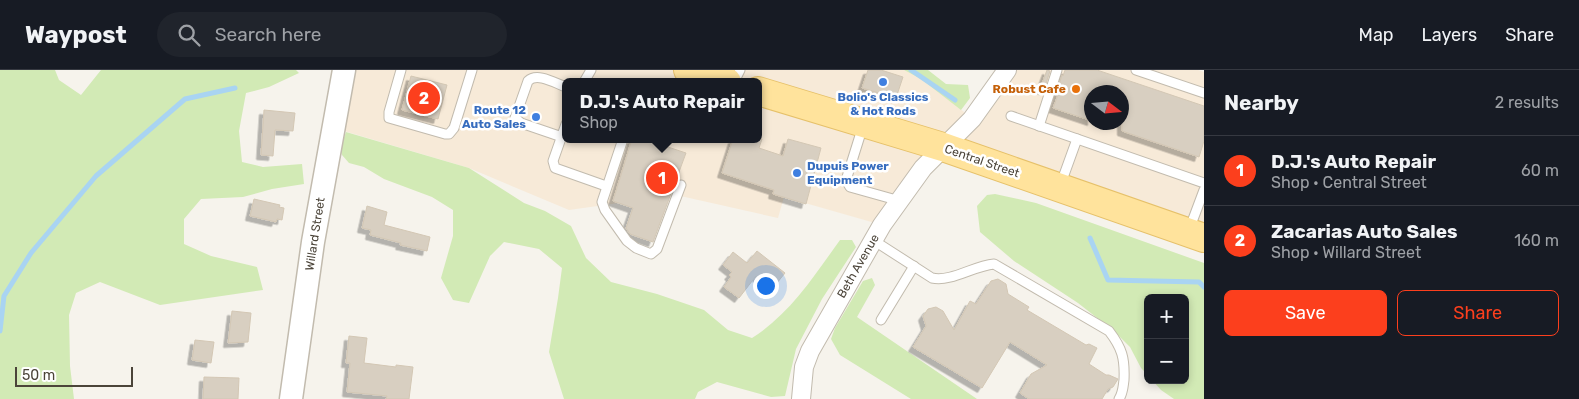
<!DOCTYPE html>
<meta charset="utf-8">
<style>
:root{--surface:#171b24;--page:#20242c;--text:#f1f3f6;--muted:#9ea1a6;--line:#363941;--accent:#fc3f1d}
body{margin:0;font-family:Rubik,sans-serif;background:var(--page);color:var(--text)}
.controls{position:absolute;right:15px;bottom:15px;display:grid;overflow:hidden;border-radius:8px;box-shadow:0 2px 8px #0003}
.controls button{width:45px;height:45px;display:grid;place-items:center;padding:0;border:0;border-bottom:1px solid var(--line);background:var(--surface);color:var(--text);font:25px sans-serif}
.compass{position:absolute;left:1084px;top:15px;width:45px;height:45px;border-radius:50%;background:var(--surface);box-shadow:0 2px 8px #0003;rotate:106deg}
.scale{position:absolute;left:15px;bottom:12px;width:118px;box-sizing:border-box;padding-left:5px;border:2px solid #4b4439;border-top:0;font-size:14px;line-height:18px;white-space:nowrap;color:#4b4439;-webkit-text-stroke:4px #fff;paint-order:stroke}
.you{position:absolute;left:765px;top:215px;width:18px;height:18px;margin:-12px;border:4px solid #fff;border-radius:50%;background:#1a73e8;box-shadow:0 0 0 8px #1a73e833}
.badge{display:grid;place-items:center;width:32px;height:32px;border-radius:50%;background:var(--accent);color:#fff;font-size:16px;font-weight:700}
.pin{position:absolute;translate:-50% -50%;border:2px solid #fff;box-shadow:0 1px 5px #0006}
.popup{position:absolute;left:562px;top:8px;width:200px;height:65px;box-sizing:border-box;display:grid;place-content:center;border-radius:8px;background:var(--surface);filter:drop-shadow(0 1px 4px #0005);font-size:16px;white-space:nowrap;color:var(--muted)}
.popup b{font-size:19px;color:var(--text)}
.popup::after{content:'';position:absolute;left:50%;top:100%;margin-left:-10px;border:10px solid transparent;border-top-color:var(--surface)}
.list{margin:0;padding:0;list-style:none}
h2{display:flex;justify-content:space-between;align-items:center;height:65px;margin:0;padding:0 20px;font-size:21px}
h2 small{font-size:16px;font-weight:400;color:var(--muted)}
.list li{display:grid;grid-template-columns:32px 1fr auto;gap:15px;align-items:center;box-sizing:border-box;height:70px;padding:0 20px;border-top:1px solid var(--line)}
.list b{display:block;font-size:19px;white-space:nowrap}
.list p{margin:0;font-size:16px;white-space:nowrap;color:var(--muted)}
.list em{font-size:16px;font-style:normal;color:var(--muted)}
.actions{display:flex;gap:10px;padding:15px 20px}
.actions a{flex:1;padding:11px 0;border:1px solid var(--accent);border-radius:8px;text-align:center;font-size:18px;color:var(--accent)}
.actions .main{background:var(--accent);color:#fff}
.icon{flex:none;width:28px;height:28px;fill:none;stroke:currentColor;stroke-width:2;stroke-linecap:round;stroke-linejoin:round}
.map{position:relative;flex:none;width:1204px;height:329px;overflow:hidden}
header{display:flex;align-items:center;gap:30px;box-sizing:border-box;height:70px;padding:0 25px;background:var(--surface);border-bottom:1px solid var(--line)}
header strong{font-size:24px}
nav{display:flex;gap:28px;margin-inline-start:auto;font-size:18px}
.search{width:350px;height:45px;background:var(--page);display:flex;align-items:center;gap:12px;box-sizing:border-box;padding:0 18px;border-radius:28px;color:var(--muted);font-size:19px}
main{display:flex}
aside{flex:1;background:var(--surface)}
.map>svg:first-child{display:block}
.commercial{fill:#f7ead8;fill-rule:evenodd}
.green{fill:#d2eab5}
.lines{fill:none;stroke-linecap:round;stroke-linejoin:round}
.stream{stroke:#a9d4f2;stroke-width:5}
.building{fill:#d8cfc1;stroke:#d3c7b4;filter:url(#shadow)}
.service-casing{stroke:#c2bbae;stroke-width:11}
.minor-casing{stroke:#c2bbae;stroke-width:20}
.tertiary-casing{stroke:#c2bbae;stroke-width:25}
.primary-casing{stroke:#e6c16a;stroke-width:30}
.service{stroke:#fff;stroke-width:9}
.minor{stroke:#fff;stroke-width:18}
.tertiary{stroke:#fff;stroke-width:22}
.primary{stroke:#ffe39c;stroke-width:28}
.shop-dot{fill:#3f7fe0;stroke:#fff;stroke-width:2}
.food-dot{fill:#e8710a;stroke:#fff;stroke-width:2}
.labels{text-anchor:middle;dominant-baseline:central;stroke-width:5;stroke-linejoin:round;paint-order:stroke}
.food-label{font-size:12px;font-weight:bold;fill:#c56008;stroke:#fff;text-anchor:end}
.shop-label{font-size:12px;font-weight:bold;fill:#366cbe;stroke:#fff}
.street-label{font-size:12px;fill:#4b4439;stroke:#fff}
</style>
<header>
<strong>Waypost</strong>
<div class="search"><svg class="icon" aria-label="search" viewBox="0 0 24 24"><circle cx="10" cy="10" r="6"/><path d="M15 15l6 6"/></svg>Search here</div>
<nav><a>Map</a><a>Layers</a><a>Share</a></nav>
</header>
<main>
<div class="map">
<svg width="1204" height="329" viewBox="0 0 1204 329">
<defs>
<filter id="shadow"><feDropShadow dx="-4.5" dy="4.5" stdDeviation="0" flood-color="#0004"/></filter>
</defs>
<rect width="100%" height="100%" fill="#f6f3ec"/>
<!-- commercial -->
<path class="commercial" d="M344 0H904L921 9 972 48 1007 0H1198L1204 2V168L944 77 882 155 784 127 778 148 676 125 569 140 469 98 334 58ZM566 12H758V69H566ZM1092 22H1122V52H1092Z"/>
<!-- green -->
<g class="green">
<polygon points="0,0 55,0 59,10 81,25 101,0 296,0 299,3 269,17 246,23 239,61 242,92 263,97 302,94 304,114 272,119 243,127 201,129 184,149 184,174 211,186 257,197 263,220 160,235 100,212 76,223 69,245 70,296 74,329 0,329"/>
<polygon points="904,0 928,0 946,14 968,15 970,28 961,40 921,9"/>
<path d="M346 62 469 98 524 133 545 141 571 156 586 188 611 212 657 224 704 240 728 260 752 268C790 244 814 206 840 170H852L856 177 822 229 796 279 785 326 771 327 717 312 698 322 695 329H564L549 282 558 228 562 198 539 179 504 172 490 186 469 233 453 230 441 208 453 166V140L432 127 384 109 364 97 349 93 342 85 340 79Z"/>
<polygon points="995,124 1036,133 1204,193 1204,329 1174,329 1161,320 1152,310 1185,310 1185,228 1148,228 1148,305 1141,298 1130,277 1115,262 1078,233 1014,191 980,162 977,136 987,125"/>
<polygon points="872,208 875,215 857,247 977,329 911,329 840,285 831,269 835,258 863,211"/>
</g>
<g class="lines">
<!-- stream -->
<g class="stream">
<polyline points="911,0 955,30"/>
<polyline points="1090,168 1108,210 1199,212 1204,217"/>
<polyline points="0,261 4,226 31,183 96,106 185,29 235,18"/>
</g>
</g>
<!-- building -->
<g class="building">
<polygon points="868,0 881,0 903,7 896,28 862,18"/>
<polygon points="1047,0 1050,1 1044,20 1040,19"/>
<polygon points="1065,0 1097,0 1204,36 1204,71 1199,87 1122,61 1122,22 1092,22 1092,51 1053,38 1058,25 1056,24 1062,5 1063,6"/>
<polygon points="411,6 447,15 438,49 402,40"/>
<polygon points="264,40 295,43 293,61 275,60 273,86 261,85"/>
<polygon points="632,69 655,69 653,72 686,83 653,172 630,164 626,158 633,138 613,131"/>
<polygon points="733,69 762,69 759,78 783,86 788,69 821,78 806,134 773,124 774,120 722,103"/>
<polygon points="254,129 280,135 279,137 284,138 282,150 277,149 276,152 250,146"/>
<polygon points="367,136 387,142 384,155 430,167 427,181 400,175 401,173 370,165 371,160 362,158"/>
<polygon points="757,181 785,203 772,219 756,206 739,228 724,217 731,207 729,205 732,202 723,195 733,182 747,193"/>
<polygon points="998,209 1006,214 1008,224 1029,237 1027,240 1086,275 1089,274 1097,278 1089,294 1106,305 1109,305 1118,309 1113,317 1108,319 1102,329 1029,329 1020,323 1031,304 1047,295 1010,272 982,318 913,277 926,256 923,246 928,239 936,237 943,241 954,260 970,231 976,234 991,211"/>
<polygon points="232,241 251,243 248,272 228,273"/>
<polygon points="349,266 367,268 364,293 396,297 396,295 413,297 409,329 386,329 387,326 347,322 350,293 346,293"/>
<polygon points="195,270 214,272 211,293 192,290"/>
<polygon points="204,307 239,308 238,329 203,329"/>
</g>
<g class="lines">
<!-- service casing -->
<g class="service-casing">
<g id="service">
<polyline points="401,0 389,42 389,48 445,64 449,64 454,58 472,0"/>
<polyline points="1136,0 1204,23"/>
<polyline points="584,12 591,0"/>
<polyline points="734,12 740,0"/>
<polyline points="1011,46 1204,113"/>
<polyline points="566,54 553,91 555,98 606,116"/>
<polyline points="863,56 847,107 847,112 850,117 900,131"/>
<polyline points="1039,56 1057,0"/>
<path d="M562 67 521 53 515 48 528 11C537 2 555 13 566 17"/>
<polyline points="623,69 602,132 605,140 627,171 636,178 651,184 657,179 681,115"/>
<polyline points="1060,116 1077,69"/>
<polyline points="1189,160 1204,120"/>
<path d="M873 170 932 208C952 212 973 196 994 194L1109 261C1122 278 1125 288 1124 310 1123 317 1123 323 1119 329"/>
<polyline points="881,250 914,196"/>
</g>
</g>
<!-- minor casing -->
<g class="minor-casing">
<polyline id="minor" points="801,329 804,297 810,281 882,155 923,98 972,49 1007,0"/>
</g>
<!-- tertiary casing -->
<g class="tertiary-casing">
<polyline id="tertiary" points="291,329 313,172 344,0"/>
</g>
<!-- primary casing -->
<g class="primary-casing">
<g id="primary">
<polyline points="688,0 727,12"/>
<polyline points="758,21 943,77 1204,168"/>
</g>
</g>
<!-- service -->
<use href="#service" class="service"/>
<!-- minor -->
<use href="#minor" class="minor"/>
<!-- tertiary -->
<use href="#tertiary" class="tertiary"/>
<!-- primary -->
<use href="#primary" class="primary"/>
</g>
<!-- markers -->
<g class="shop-dot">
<circle cx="883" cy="12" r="5"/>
<circle cx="536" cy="47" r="5"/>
<circle cx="797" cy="103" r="5"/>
</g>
<circle class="food-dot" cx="1076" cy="19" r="5"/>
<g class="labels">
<!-- food labels -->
<g class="food-label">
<text x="1066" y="19">Robust Cafe</text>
</g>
<!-- shop labels -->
<g class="shop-label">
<text x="883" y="27">Bolio's Classics<tspan x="883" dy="14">&amp; Hot Rods</tspan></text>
<text x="526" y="40" text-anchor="end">Route 12<tspan x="526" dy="14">Auto Sales</tspan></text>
<text x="807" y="96" text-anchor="start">Dupuis Power<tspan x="807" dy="14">Equipment</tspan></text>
</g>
<!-- street labels -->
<g class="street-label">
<text transform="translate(982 91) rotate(19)">Central Street</text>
<text transform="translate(315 164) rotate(-81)">Willard Street</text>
<text transform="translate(858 196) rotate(-60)">Beth Avenue</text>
</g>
</g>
</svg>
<div class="controls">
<button>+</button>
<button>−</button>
</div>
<svg class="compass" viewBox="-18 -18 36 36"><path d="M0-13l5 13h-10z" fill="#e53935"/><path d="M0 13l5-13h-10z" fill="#9ea1a6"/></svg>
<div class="scale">50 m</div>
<div class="you"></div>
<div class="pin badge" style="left:662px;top:108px">1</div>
<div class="popup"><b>D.J.'s Auto Repair</b>Shop</div>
<div class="pin badge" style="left:424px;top:28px">2</div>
</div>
<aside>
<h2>Nearby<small>2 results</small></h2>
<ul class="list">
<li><span class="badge">1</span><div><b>D.J.'s Auto Repair</b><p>Shop · Central Street</p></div><em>60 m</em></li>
<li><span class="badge">2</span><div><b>Zacarias Auto Sales</b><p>Shop · Willard Street</p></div><em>160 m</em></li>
</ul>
<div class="actions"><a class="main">Save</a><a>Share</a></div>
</aside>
</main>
